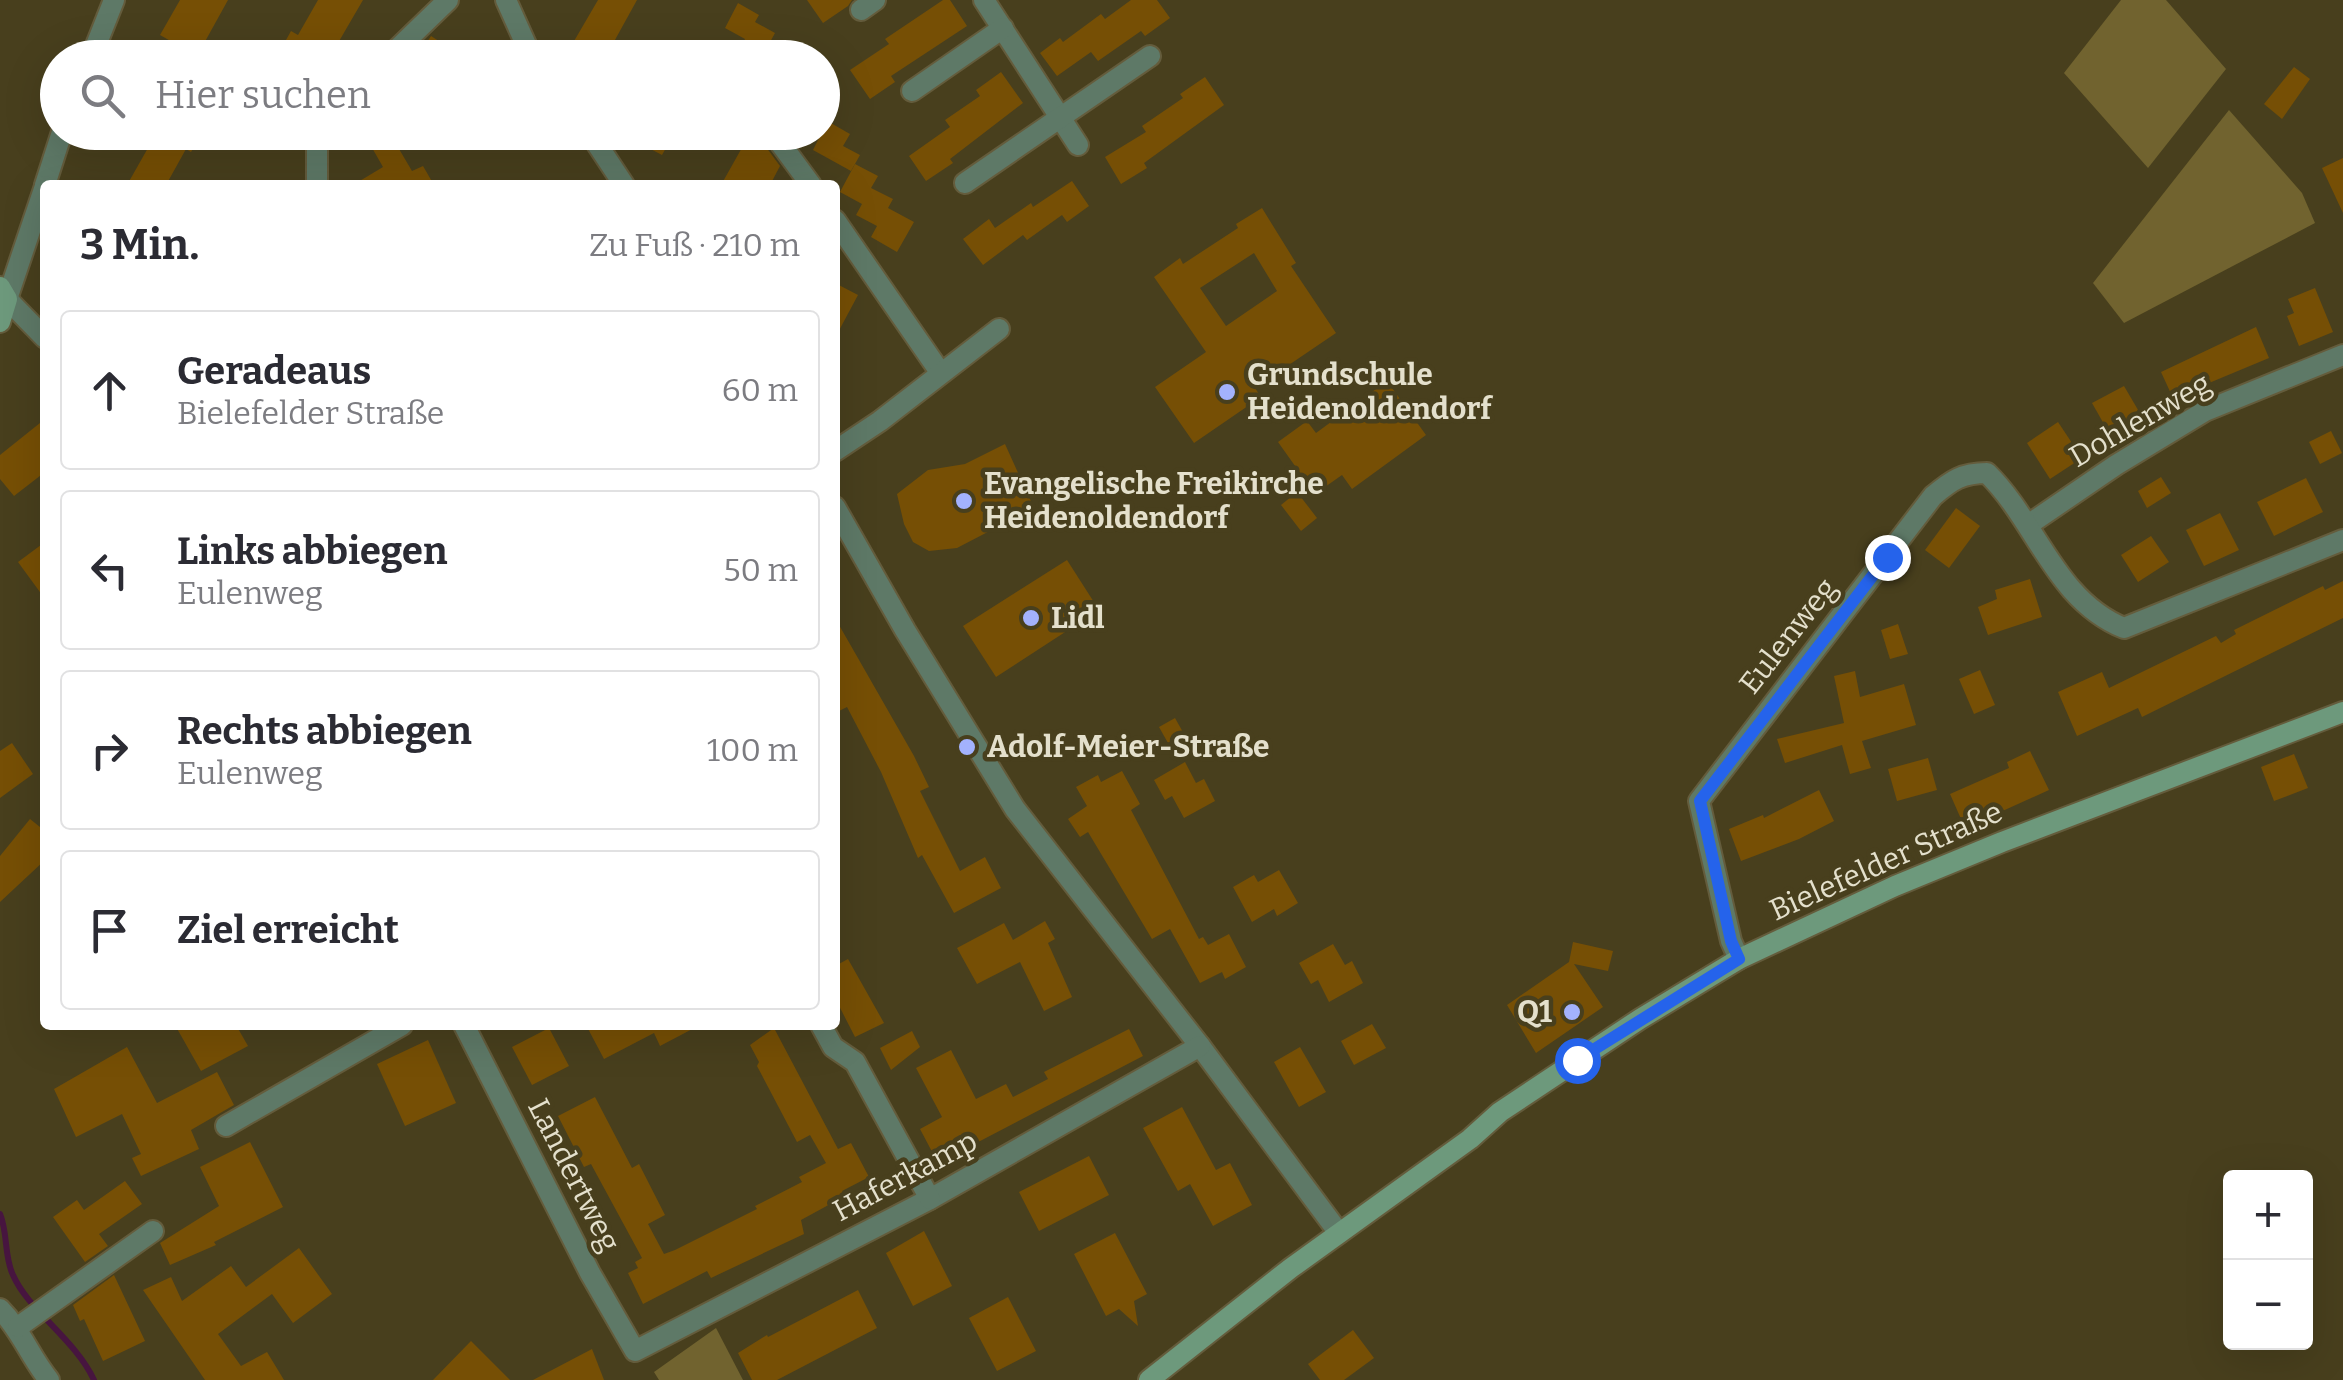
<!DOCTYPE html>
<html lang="de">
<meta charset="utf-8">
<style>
:root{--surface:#fff;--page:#f7f7f7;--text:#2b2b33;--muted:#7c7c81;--line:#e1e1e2}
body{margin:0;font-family:Bitter,serif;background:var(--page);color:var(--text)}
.controls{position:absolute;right:30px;bottom:30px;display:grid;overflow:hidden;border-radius:10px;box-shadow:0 10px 40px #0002}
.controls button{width:90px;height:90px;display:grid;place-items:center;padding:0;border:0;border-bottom:2px solid var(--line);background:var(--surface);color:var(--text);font:50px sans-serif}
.stop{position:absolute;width:30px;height:30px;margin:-22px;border:8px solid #2563eb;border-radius:50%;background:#fff}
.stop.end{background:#2563eb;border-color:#fff;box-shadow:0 2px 10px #0008}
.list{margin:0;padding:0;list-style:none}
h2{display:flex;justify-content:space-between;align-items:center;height:130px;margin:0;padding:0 40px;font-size:42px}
h2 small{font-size:32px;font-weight:400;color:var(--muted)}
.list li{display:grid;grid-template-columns:65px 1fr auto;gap:30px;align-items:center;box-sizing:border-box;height:160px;margin:0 20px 20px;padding:0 20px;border:2px solid var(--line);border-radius:10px}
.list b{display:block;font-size:38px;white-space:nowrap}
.list p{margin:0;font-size:32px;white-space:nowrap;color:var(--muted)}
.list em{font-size:32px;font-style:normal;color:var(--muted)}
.icon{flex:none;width:55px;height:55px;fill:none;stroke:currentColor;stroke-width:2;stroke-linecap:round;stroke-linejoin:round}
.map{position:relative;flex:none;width:2343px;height:1380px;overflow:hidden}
.search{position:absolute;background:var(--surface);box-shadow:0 10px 40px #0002;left:40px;top:40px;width:800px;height:110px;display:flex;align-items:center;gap:25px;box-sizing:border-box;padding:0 35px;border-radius:55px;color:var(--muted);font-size:38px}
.panel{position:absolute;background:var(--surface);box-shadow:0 10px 40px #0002;left:40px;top:180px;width:800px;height:850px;border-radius:10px}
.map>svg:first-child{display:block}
.green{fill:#71632f}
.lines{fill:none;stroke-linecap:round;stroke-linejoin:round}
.stream{stroke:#47153f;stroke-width:6}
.building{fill:#764f05;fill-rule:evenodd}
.minor-casing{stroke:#645c3c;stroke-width:24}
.tertiary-casing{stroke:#645c3c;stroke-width:24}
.secondary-casing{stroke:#645c3c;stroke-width:24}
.minor{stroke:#5e7967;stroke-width:20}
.tertiary{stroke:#5e7967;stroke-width:20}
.secondary{stroke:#6d997c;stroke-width:20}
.route{stroke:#2563eb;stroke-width:12}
.poi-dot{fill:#a3b2fd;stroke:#483f1d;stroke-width:4}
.labels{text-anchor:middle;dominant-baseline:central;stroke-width:9;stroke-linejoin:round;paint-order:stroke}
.poi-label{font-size:30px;font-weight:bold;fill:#e4e0cc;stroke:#483f1d;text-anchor:start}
.street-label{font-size:30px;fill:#e4e0cc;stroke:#483f1d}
</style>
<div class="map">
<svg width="2343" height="1380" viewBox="0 0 2343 1380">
<rect width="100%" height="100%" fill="#483f1d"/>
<!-- green -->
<g class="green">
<polygon points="2121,0 2166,0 2226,69 2148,168 2064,73"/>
<polygon points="2229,110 2302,193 2315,223 2124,323 2093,283"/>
<polygon points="716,1328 743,1380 659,1380 654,1372"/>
</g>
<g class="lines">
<!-- stream -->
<path class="stream" d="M0 1214C8 1233 4 1257 13 1275 28 1310 75 1339 94 1380"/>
</g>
<!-- building -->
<g class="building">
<polygon points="180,0 228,0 197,56 160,35"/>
<polygon points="318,0 363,0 331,55 322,49 318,58 276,58 291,31 298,35"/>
<polygon points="598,0 637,0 605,58 588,58 570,48"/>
<polygon points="807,0 852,0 848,6 823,23"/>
<polygon points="943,0 950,0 967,26 891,76 895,82 870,99 850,70 889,44 885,39"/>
<polygon points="1131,0 1157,0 1170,18 1145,36 1141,31 1098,61 1091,52 1057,76 1040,53 1060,38 1063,42 1101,14 1105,19"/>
<polygon points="738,3 759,15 755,22 775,33 769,44 793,58 735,58 745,39 725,28"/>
<polygon points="431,36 465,58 417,58"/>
<polygon points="2294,67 2310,79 2282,119 2264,104"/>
<polygon points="1001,72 1023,103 950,159 953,163 926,181 909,156 950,127 945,120 980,96 976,90"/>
<polygon points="1205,77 1224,105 1144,163 1147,168 1121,184 1105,157 1146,132 1142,126 1183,98 1180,94"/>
<polygon points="822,118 850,134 843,146 860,155 851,171 813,150 822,132"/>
<polygon points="203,132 191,152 186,149 166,185 127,185 157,132"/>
<polygon points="363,132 389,132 412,171 423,166 434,185 353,185 383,167"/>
<polygon points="618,132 675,132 662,155"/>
<polygon points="748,137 766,147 780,166 770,185 721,185"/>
<polygon points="2343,158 2343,213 2322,168"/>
<polygon points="855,164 878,176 871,188 893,199 888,208 914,222 897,252 871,237 877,226 856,215 862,204 840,192"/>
<polygon points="1072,181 1089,206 1067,222 1062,215 1027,240 1023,235 983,265 963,239 989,219 995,228 1031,203 1033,207"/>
<path d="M1262 208 1296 263 1291 266 1336 333 1255 388 1261 397 1194 443 1155 387 1206 352 1154 277 1180 258 1183 264 1238 228 1236 224ZM1254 253 1277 291 1226 326 1200 288Z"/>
<polygon points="835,283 858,295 835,338"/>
<polygon points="2315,288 2333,332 2299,346 2287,316 2294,313 2288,299"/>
<polygon points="2256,327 2269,358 2173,398 2161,372"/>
<polygon points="1387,381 1426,435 1352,489 1342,475 1315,494 1278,442 1307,421 1316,433"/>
<polygon points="2124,386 2141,415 2109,433 2092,403"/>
<polygon points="45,419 45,472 14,496 0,479 0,455"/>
<polygon points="2058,422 2082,458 2050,479 2027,443"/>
<polygon points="2331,431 2342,453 2320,464 2309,442"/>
<polygon points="1005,444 1034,508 957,548 929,551 913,542 904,524 897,494 928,470 965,464"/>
<polygon points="2161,477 2171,493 2147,508 2138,491"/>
<polygon points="2306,478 2323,512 2274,536 2257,502"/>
<polygon points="1297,492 1317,518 1301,531 1281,505"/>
<polygon points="1956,508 1980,526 1949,568 1925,550"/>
<polygon points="2220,513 2239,550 2204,566 2186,530"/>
<polygon points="2151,536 2169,562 2138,582 2121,555"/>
<polygon points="45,542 45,599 18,562"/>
<polygon points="1067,560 1099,610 996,677 963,626"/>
<polygon points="2030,579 2042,617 1988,635 1978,607 1997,599 1995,590"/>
<polygon points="2343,581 2343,618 2142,717 2138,708 2077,736 2058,692 2102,672 2109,688 2216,636 2221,643 2236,634 2234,630 2323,586 2325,590"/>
<polygon points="835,618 914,756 929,787 920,791 960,871 985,857 1001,888 954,913 922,855 918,858 881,772 847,707 835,713"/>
<polygon points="1898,624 1908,654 1890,659 1881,630"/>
<polygon points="1980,670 1995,705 1974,714 1959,679"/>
<polygon points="1855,671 1860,697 1904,684 1916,725 1862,741 1871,768 1850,774 1842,745 1785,763 1777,739 1844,723 1834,676"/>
<polygon points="1175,718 1184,734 1168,743 1159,727"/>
<polygon points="12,743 33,774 0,798 0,751"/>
<polygon points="2030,751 2049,790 1965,828 1950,794 2009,768 2007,762"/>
<polygon points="2294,754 2308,788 2274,801 2261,767"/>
<polygon points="1928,758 1937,790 1897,801 1888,769"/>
<polygon points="1185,762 1196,783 1204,779 1215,801 1184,818 1172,796 1165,800 1154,780"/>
<polygon points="1122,771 1140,804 1131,810 1199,939 1203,937 1208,945 1229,934 1246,967 1225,979 1222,972 1200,983 1170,929 1152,939 1088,832 1080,837 1068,819 1087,806 1076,787 1098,775 1101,782"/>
<polygon points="1819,790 1834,821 1799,839 1741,861 1729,829 1763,815 1764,818"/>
<polygon points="30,819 45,831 45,860 0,902 0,856"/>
<polygon points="1279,870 1298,903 1277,916 1274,909 1252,922 1233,887 1254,875 1258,882"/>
<polygon points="1045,921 1055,939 1048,943 1072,997 1044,1011 1020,962 977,984 957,948 1004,923 1013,940"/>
<polygon points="1573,942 1613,951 1608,971 1574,964 1603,1007 1536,1053 1507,1005 1569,962"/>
<polygon points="1333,944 1345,965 1352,961 1363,983 1329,1002 1318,980 1311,984 1299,963"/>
<polygon points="848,959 884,1023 855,1037 835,998 835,966"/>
<polygon points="1372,1024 1386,1048 1354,1065 1341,1041"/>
<polygon points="175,1025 236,1025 248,1046 201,1071"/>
<polygon points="586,1025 700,1025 660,1046 654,1033 604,1059"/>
<polygon points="549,1028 569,1066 532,1085 512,1047"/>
<polygon points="774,1028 838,1149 851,1143 869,1177 842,1191 845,1196 801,1220 804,1234 711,1278 707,1271 643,1304 628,1273 638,1268 635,1262 642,1258 591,1164 584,1167 558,1116 595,1097 632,1168 639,1164 665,1215 648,1224 664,1254 675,1250 757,1209 755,1206 802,1182 799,1177 826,1163 810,1135 797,1142 757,1066 759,1062 750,1045"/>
<polygon points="1129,1029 1143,1056 938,1163 920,1129 942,1117 916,1068 951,1050 976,1099 1006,1084 1013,1097 1048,1079 1044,1072"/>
<polygon points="912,1031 920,1047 891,1070 880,1048"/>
<polygon points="428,1040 456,1103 405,1126 377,1064"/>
<polygon points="127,1047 157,1103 217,1072 234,1105 191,1130 199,1149 141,1176 132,1158 141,1154 122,1114 76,1137 54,1089"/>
<polygon points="1300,1047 1326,1092 1299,1107 1274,1062"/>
<polygon points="1182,1107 1216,1170 1230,1163 1252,1205 1213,1226 1190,1184 1178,1191 1143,1128"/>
<polygon points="250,1142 283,1207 214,1242 216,1245 170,1265 160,1243 219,1206 200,1167"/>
<polygon points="1089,1156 1109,1195 1039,1231 1019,1192"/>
<polygon points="125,1181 142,1204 99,1234 108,1246 85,1262 53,1217 77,1200 84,1210"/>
<polygon points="924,1231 952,1286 913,1306 886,1253"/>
<polygon points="1115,1233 1147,1294 1134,1301 1138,1326 1119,1309 1106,1316 1074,1254"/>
<polygon points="299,1248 332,1294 293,1323 272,1294 218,1334 241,1366 267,1352 284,1380 205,1380 143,1290 171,1277 182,1301 231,1266 246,1287"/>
<polygon points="114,1275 145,1341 103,1361 84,1319 80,1321 73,1305"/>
<polygon points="858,1290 877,1328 777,1380 752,1380 738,1353 767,1335 768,1337"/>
<polygon points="1008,1297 1036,1351 997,1371 969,1318"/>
<polygon points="1353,1330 1374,1358 1344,1380 1320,1380 1308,1364"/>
<polygon points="471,1341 510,1380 433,1380"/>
<polygon points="592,1349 604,1380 533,1380"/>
</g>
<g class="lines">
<!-- minor casing -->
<g class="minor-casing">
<g id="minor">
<polyline points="506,0 532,58"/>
<polyline points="984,0 1078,145"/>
<polyline points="861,10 875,0"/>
<polyline points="388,58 448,0"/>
<polyline points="912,91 1003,28"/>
<polyline points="589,132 624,185"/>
<polyline points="772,132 811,185"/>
<polyline points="965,183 1150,56"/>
<polyline points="317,185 317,137 320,132"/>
<polyline points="835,220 940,372"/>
<polyline points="7,299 45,338"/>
<polyline points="835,451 880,421 999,329"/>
<polyline points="835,507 905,630 1015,809 1200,1046 1339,1233"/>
<polyline points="2028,525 2116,465 2205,411 2343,355"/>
<path d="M1739 959 1731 941 1699 801 1933 496C1952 480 1962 473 1987 473 2037 522 2055 600 2124 628L2343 540"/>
<polyline points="464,1025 590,1273 635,1351 930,1199 1200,1046"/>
<polyline points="821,1025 833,1047 855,1062 930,1199"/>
<polyline points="226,1126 402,1025"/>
<path d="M0 1309C21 1330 30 1357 49 1380"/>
<polyline points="18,1327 153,1231"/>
</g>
</g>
<!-- tertiary casing -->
<g class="tertiary-casing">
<g id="tertiary">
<polyline points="91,58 114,0"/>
<polyline points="45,185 62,132"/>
<polyline points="7,299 45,186"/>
</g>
</g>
<!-- secondary casing -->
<g class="secondary-casing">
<g id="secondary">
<polyline points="0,287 7,299 0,322"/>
<polyline points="1149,1380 1291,1268 1470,1139 1500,1112 1640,1019 1739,959 1895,886 2002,842 2343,712"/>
</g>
</g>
<!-- minor -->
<use href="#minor" class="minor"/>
<!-- tertiary -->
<use href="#tertiary" class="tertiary"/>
<!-- secondary -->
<use href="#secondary" class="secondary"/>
</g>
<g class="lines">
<!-- route -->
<polyline class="route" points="1577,1060 1739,959 1731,941 1700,801 1887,557"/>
</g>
<!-- markers -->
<g class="poi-dot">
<circle cx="1227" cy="392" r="10"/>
<circle cx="964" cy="501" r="10"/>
<circle cx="1031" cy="618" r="10"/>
<circle cx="967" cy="747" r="10"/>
<circle cx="1572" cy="1012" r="10"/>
</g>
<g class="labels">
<!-- poi labels -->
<g class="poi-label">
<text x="1247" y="375">Grundschule<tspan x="1247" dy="34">Heidenoldendorf</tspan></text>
<text x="984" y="484">Evangelische Freikirche<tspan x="984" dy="34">Heidenoldendorf</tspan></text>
<text x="1051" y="618">Lidl</text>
<text x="987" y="747">Adolf-Meier-Straße</text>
<text x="1552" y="1012" text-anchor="end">Q1</text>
</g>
<!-- street labels -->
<g class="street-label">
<text transform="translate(2140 420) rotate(-30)">Dohlenweg</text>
<text transform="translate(1788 636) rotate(-52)">Eulenweg</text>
<text transform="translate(1886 861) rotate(-24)">Bielefelder Straße</text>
<text transform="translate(574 1175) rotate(63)">Landertweg</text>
<text transform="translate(905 1176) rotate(-28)">Haferkamp</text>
</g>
</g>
</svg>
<div class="controls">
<button>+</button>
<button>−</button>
</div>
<div class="stop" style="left:1577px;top:1060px"></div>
<div class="stop end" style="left:1887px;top:557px"></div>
<div class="search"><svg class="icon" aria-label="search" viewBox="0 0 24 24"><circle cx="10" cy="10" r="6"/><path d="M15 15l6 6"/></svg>Hier suchen</div>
<section class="panel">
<h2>3 Min.<small>Zu Fuß · 210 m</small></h2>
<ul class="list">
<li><svg class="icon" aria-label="ahead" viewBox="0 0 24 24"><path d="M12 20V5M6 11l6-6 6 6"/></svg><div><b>Geradeaus</b><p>Bielefelder Straße</p></div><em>60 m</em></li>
<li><svg class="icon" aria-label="left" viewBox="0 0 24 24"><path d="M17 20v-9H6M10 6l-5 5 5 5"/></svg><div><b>Links abbiegen</b><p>Eulenweg</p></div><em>50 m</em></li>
<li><svg class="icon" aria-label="right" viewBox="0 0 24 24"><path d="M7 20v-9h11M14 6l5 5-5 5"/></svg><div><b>Rechts abbiegen</b><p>Eulenweg</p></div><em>100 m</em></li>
<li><svg class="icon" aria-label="arrive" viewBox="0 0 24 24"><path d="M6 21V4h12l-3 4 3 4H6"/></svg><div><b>Ziel erreicht</b></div></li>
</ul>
</section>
</div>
